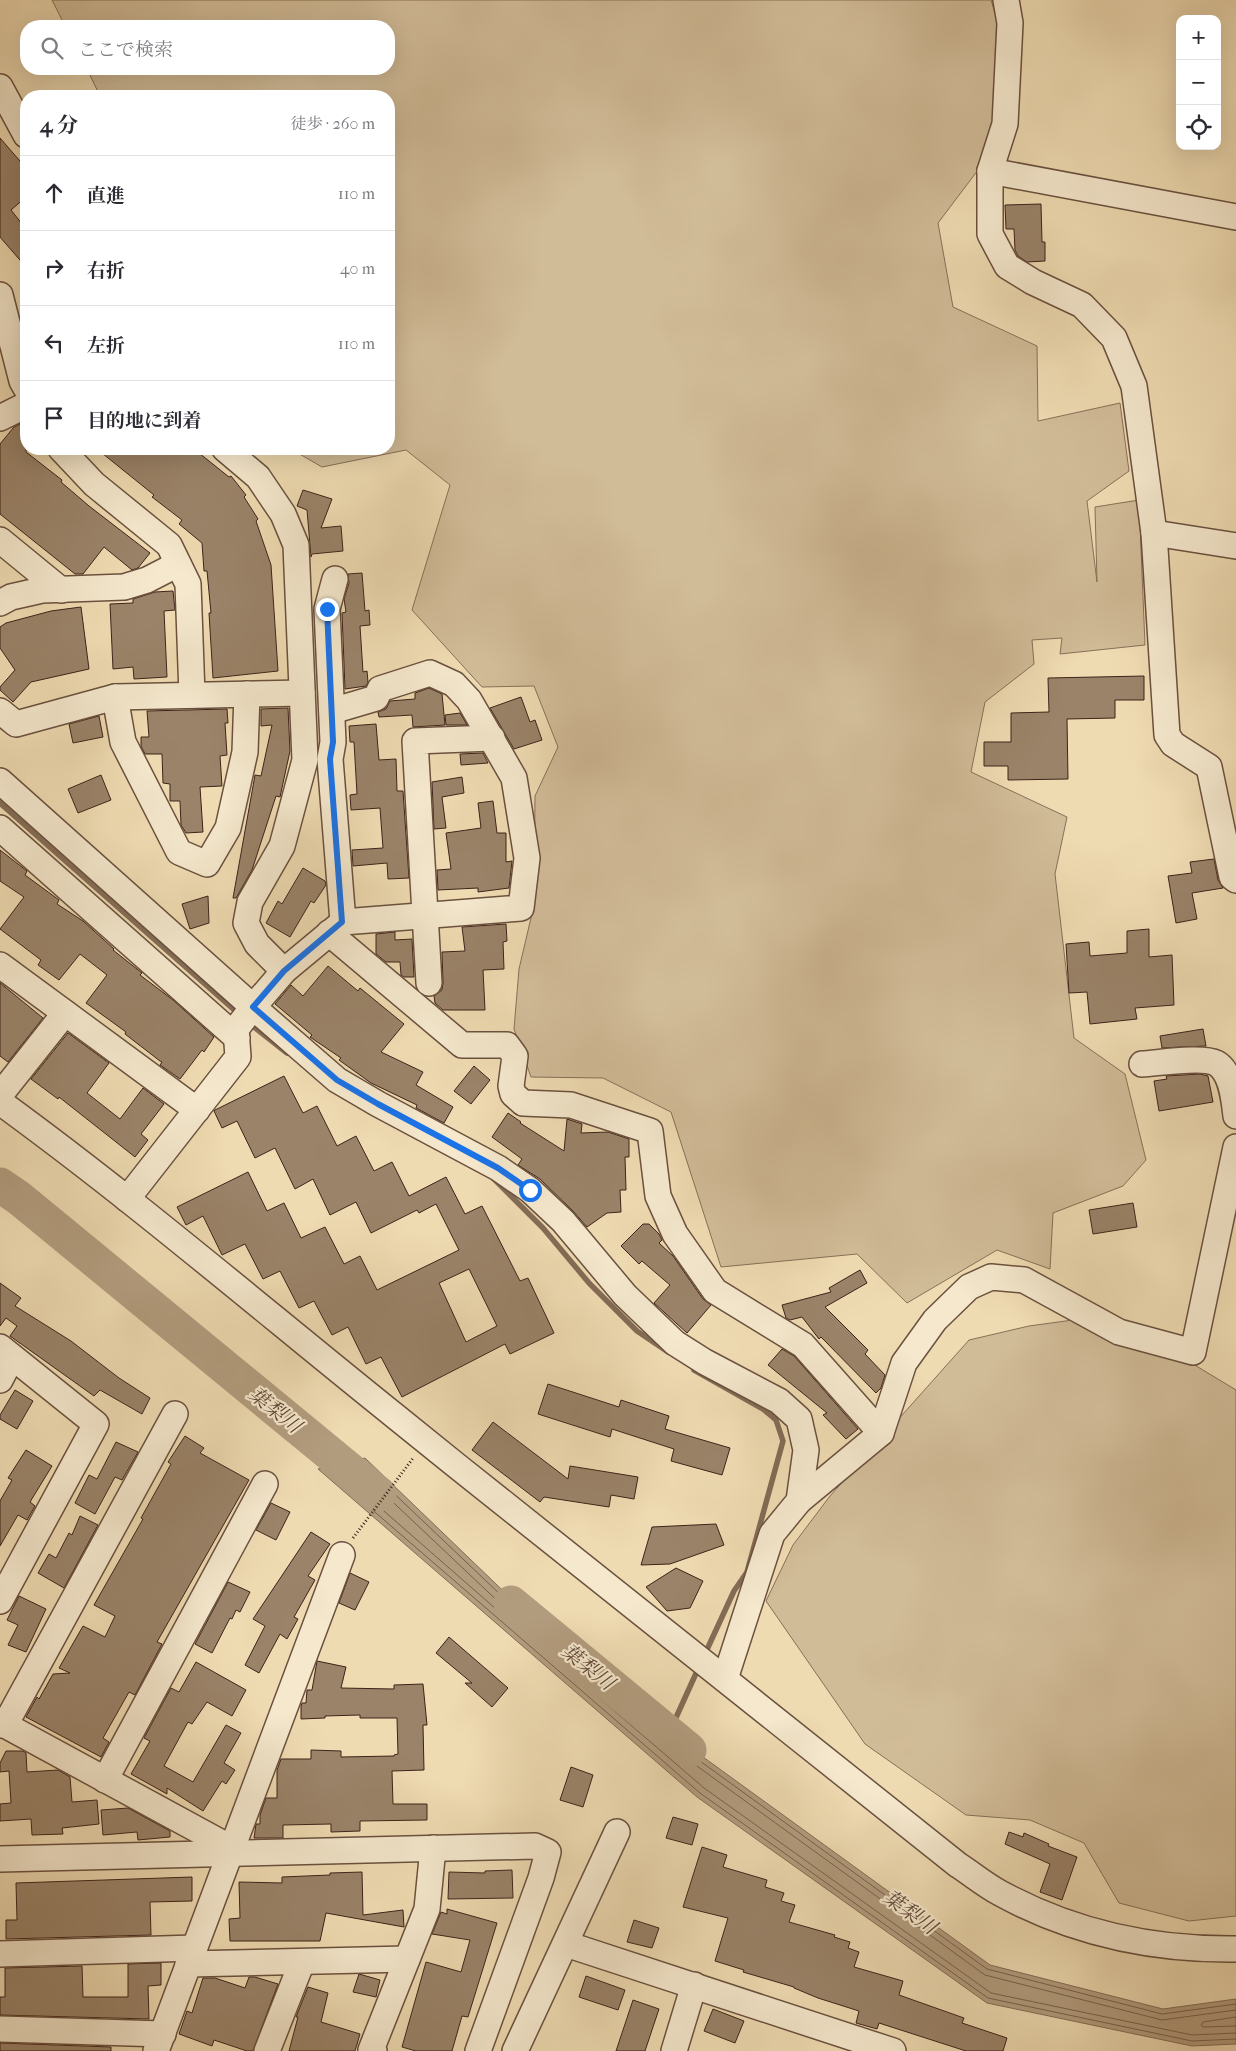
<!DOCTYPE html>
<html lang="ja">
<meta charset="utf-8">
<style>
:root{--surface:#fff;--page:#f2f2f3;--text:#2b2b33;--muted:#7c7c81;--line:#e1e1e2}
body{margin:0;font-family:"IM FELL French Canon","Noto Serif JP",serif;background:var(--page);color:var(--text)}
.controls{position:absolute;right:15px;top:15px;display:grid;overflow:hidden;border-radius:10px;box-shadow:0 5px 20px #0002}
.controls button{width:45px;height:45px;display:grid;place-items:center;padding:0;border:0;border-bottom:1px solid var(--line);background:var(--surface);color:var(--text);font:25px sans-serif}
.stop{position:absolute;width:15px;height:15px;margin:-11px;border:4px solid #1a73e8;border-radius:50%;background:#fff}
.stop.end{background:#1a73e8;border-color:#fff;box-shadow:0 1px 5px #0008}
.list{margin:0;padding:0;list-style:none}
h2{display:flex;justify-content:space-between;align-items:center;height:65px;margin:0;padding:0 20px;font-size:21px}
h2 small{font-size:16px;font-weight:400;color:var(--muted)}
.list li{display:grid;grid-template-columns:32px 1fr auto;gap:15px;align-items:center;box-sizing:border-box;height:75px;padding:0 20px;border-top:1px solid var(--line)}
.list b{display:block;font-size:19px;white-space:nowrap}
.list em{font-size:16px;font-style:normal;color:var(--muted)}
.icon{flex:none;width:28px;height:28px;fill:none;stroke:currentColor;stroke-width:2;stroke-linecap:round;stroke-linejoin:round}
.map{position:relative;flex:none;width:1236px;height:2051px;overflow:hidden}
.search{position:absolute;background:var(--surface);box-shadow:0 5px 20px #0002;left:20px;top:20px;width:375px;height:55px;display:flex;align-items:center;gap:12px;box-sizing:border-box;padding:0 18px;border-radius:20px;color:var(--muted);font-size:19px}
.panel{position:absolute;background:var(--surface);box-shadow:0 5px 20px #0002;left:20px;top:90px;width:375px;height:365px;border-radius:20px}
.map>svg:first-child{display:block}
.green{fill:#d1bc98;stroke:#877058}
.water{fill:#b29c7e;stroke:#836c56}
.lines{fill:none;stroke-linecap:round;stroke-linejoin:round}
.shore{stroke:#78604c;stroke-width:1}
.stream{stroke:#836c56;stroke-width:5.5}
.river{stroke:#b29c7e;stroke-width:35}
.building{fill:#9a8369;stroke:#3d2319;fill-rule:evenodd}
.minor-casing{stroke:#6a513f;stroke-width:28}
.path{stroke:#3d2319;stroke-width:3;stroke-dasharray:1 2.5;stroke-linecap:butt}
.minor{stroke:#f5e8cd;stroke-width:25}
.route{stroke:#1a73e8;stroke-width:6}
.labels{text-anchor:middle;dominant-baseline:central;stroke-width:4.5;stroke-linejoin:round;paint-order:stroke}
.water-label{font-size:20px;font-style:italic;fill:#604737;stroke:#f5e8cd}
</style>
<div class="map">
<svg width="1236" height="2051" viewBox="0 0 1236 2051">
<rect width="100%" height="100%" fill="#efdbb2"/>
<filter id="stains"><feTurbulence type="fractalNoise" baseFrequency=".004" numOctaves="4"/><feColorMatrix values="0 0 0 0 .2 0 0 0 0 .09 0 0 0 0 .02 0 0 0 .5 -.17"/></filter>
<radialGradient id="worn" r=".72"><stop offset=".6" stop-color="#630" stop-opacity="0"/><stop offset="1" stop-color="#630" stop-opacity=".3"/></radialGradient>
<!-- green -->
<g class="green">
<polygon points="52,0 991,0 1002,36 995,118 978,170 938,223 953,307 1037,346 1038,421 1120,403 1129,471 1087,501 1097,582 1095,507 1139,500 1145,645 1060,654 1062,638 1032,640 1034,664 985,702 971,772 1067,817 1055,874 1074,1038 1125,1074 1146,1160 1123,1186 1053,1213 1050,1269 997,1250 907,1303 857,1254 721,1267 671,1112 603,1078 531,1077 514,1029 519,969 534,905 535,796 558,747 534,686 482,687 412,610 450,485 406,450 322,467 291,449 389,449 389,96 100,96 87,69 389,69 389,26 65,26"/>
<polygon points="1102,1316 1193,1364 1236,1390 1236,1916 1189,1921 1119,1903 1084,1843 1030,1820 966,1815 865,1744 766,1601 793,1545 830,1496 969,1340 1029,1326"/>
</g>
<!-- water -->
<polygon class="water" points="365,1458 547,1633 652,1720 990,1965 1163,2009 1236,1999 1236,2044 1192,2046 987,2003 697,1797 318,1469"/>
<g class="lines">
<!-- shore -->
<g class="shore">
<polygon points="360,1471 524,1626 524,1630 520,1630 345,1477 346,1474"/>
<polyline points="1236,2004 1162,2014 987,1969 649,1724 544,1636 364,1465 332,1472 332,1475 700,1793 988,1998 1192,2041 1236,2039"/>
<polyline points="1236,2010 1162,2020 985,1975 646,1729 578,1673 574,1673 575,1677 704,1788 991,1993 1192,2035 1236,2033"/>
<polyline points="1236,2017 1203,2022 1201,2025 1203,2027 1236,2026"/>
</g>
<!-- stream -->
<g class="stream">
<polyline points="0,803 240,1015"/>
<polyline points="249,1023 287,1053"/>
<polyline points="494,1179 543,1228 589,1283 637,1331 668,1352"/>
<polyline points="694,1370 763,1409 776,1420 783,1441 747,1572 734,1591 704,1656"/>
<polyline points="669,1733 698,1669"/>
</g>
<!-- river -->
<g class="river">
<polyline points="0,1185 19,1198 379,1494"/>
<polyline points="511,1603 689,1750"/>
</g>
</g>
<!-- building -->
<g class="building">
<polygon points="0,138 26,168 26,197 11,210 26,229 26,267 0,237"/>
<polygon points="1041,204 1042,242 1045,242 1045,261 1027,262 1018,256 1015,250 1014,229 1006,229 1005,205"/>
<polygon points="26,421 26,452 62,480 61,482 89,506 150,553 138,568 132,570 104,547 83,574 75,574 0,514 0,444 14,427"/>
<polygon points="97,449 194,449 229,477 231,476 246,495 244,497 258,519 256,521 271,565 278,671 213,678 209,613 211,613 207,571 204,571 202,543 179,524 182,520 152,497 154,495"/>
<polygon points="303,490 332,499 321,528 341,526 343,551 312,554 311,557 307,510 297,506"/>
<polygon points="362,573 365,611 369,610 370,625 360,626 363,672 367,671 368,682 366,686 345,689 342,613 346,612 344,599 349,583 348,574"/>
<polygon points="173,591 175,610 164,611 167,677 134,679 133,667 113,669 110,604 133,603 133,599 155,592"/>
<polygon points="81,607 89,669 31,682 13,702 0,690 0,687 15,670 0,648 0,627 6,623 51,611"/>
<polygon points="1144,676 1144,700 1115,700 1115,718 1067,719 1068,779 1008,780 1008,766 984,766 984,742 1011,742 1011,713 1049,712 1048,678"/>
<polygon points="429,688 442,694 445,725 413,727 412,715 379,717 378,712 386,709 390,701 415,699 415,693"/>
<polygon points="521,697 530,722 535,720 542,740 514,749 490,708"/>
<polygon points="288,708 290,751 280,797 276,796 252,870 236,898 233,898 255,775 261,776 272,725 261,726 261,709"/>
<polygon points="227,709 228,723 225,723 227,755 220,756 222,786 200,787 203,832 186,833 181,825 180,801 170,801 170,784 163,783 162,754 145,754 141,746 141,737 149,737 147,711"/>
<polygon points="460,713 467,725 446,725 445,715"/>
<polygon points="99,716 103,737 73,743 69,724"/>
<polygon points="376,724 379,760 396,759 397,791 403,791 409,878 388,879 387,863 353,866 352,850 383,848 380,808 351,810 350,795 357,794 354,742 350,742 349,726"/>
<polygon points="483,753 488,763 461,765 460,754"/>
<polygon points="101,775 111,800 78,813 68,789"/>
<polygon points="462,777 464,793 442,797 446,828 434,829 432,782"/>
<polygon points="493,801 497,833 506,833 506,862 512,861 509,888 478,892 478,888 438,890 437,870 451,869 446,833 481,828 478,803"/>
<polygon points="0,850 27,871 25,875 59,900 57,904 83,921 114,949 113,950 142,973 140,975 173,1000 214,1037 204,1052 202,1050 180,1079 160,1065 162,1062 160,1061 125,1034 126,1032 86,1003 107,975 80,954 59,980 38,965 41,960 0,929 24,897 0,881"/>
<polygon points="1214,859 1218,880 1223,888 1192,893 1197,919 1176,923 1168,876 1192,873 1190,862"/>
<polygon points="303,868 325,881 326,885 314,903 311,901 290,937 266,923 278,901 282,904"/>
<polygon points="208,896 209,923 190,929 182,904"/>
<polygon points="506,924 507,941 503,942 504,969 483,970 485,1010 443,1010 435,1003 434,996 442,990 443,983 442,952 465,951 462,927"/>
<polygon points="1149,929 1149,957 1172,955 1174,1005 1135,1008 1137,1019 1090,1024 1087,992 1069,993 1066,944 1089,942 1090,956 1127,953 1127,931"/>
<polygon points="395,932 395,940 412,939 414,977 404,977 401,975 400,962 386,962 376,954 376,934"/>
<polygon points="328,966 358,991 360,988 404,1024 381,1052 423,1072 416,1085 453,1107 444,1123 416,1108 417,1105 371,1083 339,1060 341,1058 310,1037 312,1035 275,1004 291,985 303,996"/>
<polygon points="0,983 43,1018 8,1062 0,1056"/>
<polygon points="1203,1029 1206,1046 1162,1048 1160,1036"/>
<polygon points="68,1033 109,1063 87,1093 120,1119 143,1088 164,1104 141,1134 148,1140 135,1157 59,1097 58,1099 31,1079"/>
<polygon points="474,1066 490,1080 471,1104 454,1091"/>
<polygon points="1200,1074 1208,1076 1213,1102 1159,1111 1154,1081 1167,1079 1166,1076"/>
<path d="M284 1076 303 1113 317 1106 337 1146 356 1136 374 1171 392 1162 409 1196 446 1177 465 1214 482 1206 520 1281 528 1278 554 1333 510 1354 505 1344 402 1397 381 1357 366 1364 348 1327 332 1335 314 1301 299 1308 280 1271 263 1279 245 1244 222 1255 203 1216 186 1225 177 1207 248 1172 267 1211 284 1203 301 1238 325 1227 344 1264 360 1256 377 1290 459 1250 436 1204 419 1213 417 1210 371 1233 356 1202 330 1215 313 1179 295 1189 275 1148 255 1158 237 1121 222 1128 214 1111 215 1110ZM469 1269 497 1326 466 1342 439 1283Z"/>
<polygon points="508,1113 521,1122 520,1123 564,1151 567,1119 582,1124 581,1133 608,1132 629,1139 629,1157 625,1157 626,1190 620,1190 621,1212 607,1213 587,1227 573,1211 540,1179 518,1165 522,1159 492,1137"/>
<polygon points="1133,1203 1137,1227 1093,1234 1089,1210"/>
<polygon points="643,1224 649,1224 659,1234 662,1240 659,1243 673,1256 703,1299 711,1305 687,1333 654,1303 670,1285 642,1261 639,1264 621,1246"/>
<polygon points="860,1270 867,1283 825,1307 868,1350 865,1354 885,1375 881,1388 876,1393 821,1337 819,1339 802,1317 790,1320 786,1318 782,1305 831,1292 829,1288"/>
<polygon points="0,1283 21,1298 15,1306 71,1341 119,1378 150,1398 142,1414 100,1390 94,1396 10,1336 17,1326 6,1318 0,1326"/>
<polygon points="782,1349 794,1356 858,1429 846,1439 823,1415 827,1413 768,1365"/>
<polygon points="548,1384 619,1407 621,1400 669,1416 665,1429 730,1448 722,1475 671,1461 674,1449 612,1429 610,1437 538,1414"/>
<polygon points="15,1390 33,1401 17,1429 0,1419 0,1415"/>
<polygon points="493,1422 568,1479 570,1466 638,1477 634,1499 611,1495 609,1507 544,1497 540,1502 472,1450"/>
<polygon points="185,1436 204,1448 200,1453 249,1480 157,1642 162,1644 135,1695 129,1692 103,1738 109,1742 101,1757 26,1717 37,1697 39,1699 53,1674 70,1673 59,1668 83,1626 105,1637 115,1616 94,1605 143,1519 141,1518 171,1464 168,1462"/>
<polygon points="116,1442 138,1452 122,1480 115,1477 95,1514 75,1503 89,1475 97,1479"/>
<polygon points="26,1450 52,1466 30,1502 35,1506 27,1520 18,1515 0,1546 0,1501 12,1480 8,1478"/>
<polygon points="271,1503 290,1512 276,1540 256,1530"/>
<polygon points="80,1516 98,1525 64,1588 38,1573 49,1554 56,1558 69,1533 72,1535"/>
<polygon points="716,1524 724,1545 670,1564 641,1565 652,1527"/>
<polygon points="311,1532 330,1544 308,1576 315,1580 294,1617 298,1619 287,1639 280,1634 259,1673 245,1665 265,1626 253,1619"/>
<polygon points="676,1568 703,1581 690,1608 667,1611 646,1587"/>
<polygon points="350,1573 369,1582 355,1610 339,1603"/>
<polygon points="228,1582 250,1592 240,1612 236,1610 232,1619 230,1618 212,1653 195,1644"/>
<polygon points="19,1596 46,1609 26,1652 8,1645 18,1625 7,1620"/>
<polygon points="449,1637 508,1688 492,1707 465,1683 472,1683 436,1653"/>
<polygon points="317,1661 346,1667 341,1688 394,1689 394,1685 423,1684 427,1725 423,1725 424,1770 392,1771 393,1804 427,1804 427,1820 360,1821 360,1831 331,1832 331,1824 283,1825 283,1838 254,1838 256,1824 260,1824 260,1815 266,1798 277,1798 277,1770 281,1759 311,1759 311,1750 341,1751 341,1757 394,1756 394,1755 398,1754 397,1718 360,1718 360,1715 325,1716 325,1718 301,1719 301,1706 302,1703 306,1703 307,1690 312,1690"/>
<polygon points="196,1662 246,1690 232,1716 207,1702 192,1724 188,1722 164,1766 193,1782 226,1725 241,1733 224,1763 235,1770 226,1784 222,1781 203,1811 167,1788 167,1794 131,1774 150,1741 144,1738 171,1688 179,1692"/>
<polygon points="6,1751 23,1751 26,1753 27,1772 58,1770 70,1777 72,1802 97,1800 99,1824 62,1828 63,1834 32,1835 31,1819 0,1821 0,1804 11,1803 9,1771 0,1772 0,1763"/>
<polygon points="571,1767 593,1775 583,1807 560,1800"/>
<polygon points="128,1808 170,1831 170,1837 138,1840 137,1832 103,1835 101,1810"/>
<polygon points="673,1817 698,1824 692,1845 666,1838"/>
<polygon points="1009,1832 1023,1837 1024,1833 1049,1844 1048,1846 1077,1857 1062,1900 1040,1892 1050,1864 1005,1844"/>
<polygon points="702,1847 727,1855 723,1867 767,1880 765,1887 784,1893 781,1901 795,1905 789,1922 835,1935 834,1937 850,1942 848,1948 859,1952 854,1967 903,1981 899,1995 964,2018 962,2023 1007,2038 1003,2051 966,2051 879,2023 877,2029 856,2023 859,2011 818,1998 794,1988 794,1987 743,1972 744,1970 715,1961 728,1918 683,1907"/>
<polygon points="512,1870 513,1898 448,1899 449,1872 485,1873 485,1871"/>
<polygon points="362,1872 363,1915 403,1910 404,1927 326,1913 320,1941 230,1941 229,1919 240,1918 239,1882 282,1883 282,1877 330,1875 330,1873"/>
<polygon points="192,1877 192,1901 150,1902 151,1935 6,1939 6,1920 17,1920 16,1883"/>
<polygon points="447,1909 497,1923 468,2017 462,2016 452,2051 416,2051 402,2047 426,1962 461,1972 470,1940 432,1934 441,1912 447,1914"/>
<polygon points="634,1920 659,1928 652,1948 627,1942"/>
<polygon points="161,1963 161,1985 148,1986 149,2019 0,2015 0,1997 5,1997 5,1968 82,1966 83,1997 128,1997 128,1964"/>
<polygon points="359,1974 380,1980 376,1997 353,1992"/>
<polygon points="586,1976 625,1990 618,2010 579,1997"/>
<polygon points="249,1977 255,1977 278,1984 253,2051 247,2051 214,2040 212,2046 179,2034 187,2011 192,2013 203,1978 215,1978 245,1988"/>
<polygon points="308,1987 328,1993 321,2022 360,2034 355,2051 289,2051 298,2017 296,2017"/>
<polygon points="633,2000 659,2009 645,2051 616,2051"/>
<polygon points="713,2009 744,2021 735,2043 704,2031"/>
<polygon points="0,2043 111,2047 111,2051 0,2051"/>
</g>
<g class="lines">
<!-- minor casing -->
<g class="minor-casing">
<g id="minor">
<polyline points="1006,0 1010,23 1005,124 990,171 990,234 1007,266 1033,282 1082,305 1114,338 1134,386 1154,533 1167,735 1173,744 1209,767 1232,877 1236,880"/>
<polyline points="0,87 26,135"/>
<polyline points="990,171 1236,217"/>
<polyline points="0,295 22,381 26,388"/>
<polyline points="0,418 26,405"/>
<polyline points="61,449 94,484 169,545 188,584 192,695"/>
<polyline points="225,449 258,477 283,514 296,545 305,760 282,846 250,902 246,923 257,944 284,971"/>
<polyline points="1154,533 1236,546"/>
<polyline points="0,540 61,590"/>
<polyline points="335,579 327,609 333,742 330,759 343,922"/>
<polyline points="0,603 11,597 42,590 124,587 147,580 178,564"/>
<polyline points="115,697 123,742 179,852 207,864 228,828 245,752 247,694"/>
<polyline points="0,711 16,724 115,697 302,693"/>
<polyline points="0,781 253,1007 337,1080 378,1104 498,1168 530,1190 563,1221 625,1295 675,1343 705,1362 779,1401 799,1419 806,1450 799,1501 772,1534 725,1679"/>
<polyline points="0,828 237,1038"/>
<polyline points="329,933 462,1045 507,1045 515,1056 511,1086 513,1094 523,1103 571,1105 650,1131 658,1196 675,1234 715,1291 803,1345 881,1433"/>
<polyline points="0,965 197,1110"/>
<polyline points="429,983 415,741 492,738"/>
<path d="M1142 1064C1159 1063 1202 1056 1216 1063 1232 1072 1234 1100 1236 1116"/>
<polyline points="0,1095 65,1013"/>
<path d="M0 1102C136 1201 264 1311 395 1416 582 1567 770 1717 958 1865 972 1874 985 1885 1000 1893 1073 1933 1153 1950 1236 1949"/>
<polyline points="127,1199 238,1057 236,1029 253,1007 284,971 343,922 521,908 527,858 514,778 469,700 454,684 430,673 380,689 376,698 332,711"/>
<polyline points="0,1347 96,1424 0,1601"/>
<polyline points="0,1380 12,1357"/>
<polyline points="799,1501 881,1433 904,1363 935,1320 969,1287 991,1277 1024,1280 1119,1332 1193,1352 1236,1147"/>
<polyline points="0,1725 5,1725 231,1848"/>
<polyline points="5,1725 175,1414"/>
<polyline points="105,1780 265,1484"/>
<polyline points="0,1859 535,1846 548,1852 541,1878 478,2051"/>
<polyline points="566,1944 893,2051"/>
<polyline points="0,1954 194,1948"/>
<polyline points="188,1964 407,1959"/>
<polyline points="0,2029 163,2034"/>
<polyline points="156,2051 342,1555"/>
<polyline points="267,2051 302,1962"/>
<polyline points="374,2051 371,2050 427,1909 433,1848"/>
<polyline points="515,2051 617,1832"/>
<polyline points="674,2051 694,1985"/>
</g>
</g>
<!-- path -->
<polyline class="path" points="353,1538 414,1457"/>
<!-- minor -->
<use href="#minor" class="minor"/>
</g>
<g class="lines">
<!-- route -->
<polyline class="route" points="327,609 333,742 330,759 342,922 284,971 253,1007 337,1080 378,1104 498,1168 530,1190"/>
</g>
<g class="labels">
<!-- water labels -->
<g class="water-label">
<text transform="translate(275 1410) rotate(39)">葉梨川</text>
<text transform="translate(588 1667) rotate(39)">葉梨川</text>
<text transform="translate(910 1912) rotate(36)">葉梨川</text>
</g>
</g>
<rect width="100%" height="100%" filter="url(#stains)"/>
<rect width="100%" height="100%" fill="url(#worn)"/>
</svg>
<div class="controls">
<button>+</button>
<button>−</button>
<button><svg class="icon" aria-label="locate" viewBox="0 0 24 24"><circle cx="12" cy="12" r="6"/><path d="M12 2v4M12 18v4M2 12h4M18 12h4"/></svg></button>
</div>
<div class="stop" style="left:530px;top:1190px"></div>
<div class="stop end" style="left:327px;top:609px"></div>
<div class="search"><svg class="icon" aria-label="search" viewBox="0 0 24 24"><circle cx="10" cy="10" r="6"/><path d="M15 15l6 6"/></svg>ここで検索</div>
<section class="panel">
<h2>4 分<small>徒歩 · 260 m</small></h2>
<ul class="list">
<li><svg class="icon" aria-label="ahead" viewBox="0 0 24 24"><path d="M12 20V5M6 11l6-6 6 6"/></svg><div><b>直進</b></div><em>110 m</em></li>
<li><svg class="icon" aria-label="right" viewBox="0 0 24 24"><path d="M7 20v-9h11M14 6l5 5-5 5"/></svg><div><b>右折</b></div><em>40 m</em></li>
<li><svg class="icon" aria-label="left" viewBox="0 0 24 24"><path d="M17 20v-9H6M10 6l-5 5 5 5"/></svg><div><b>左折</b></div><em>110 m</em></li>
<li><svg class="icon" aria-label="arrive" viewBox="0 0 24 24"><path d="M6 21V4h12l-3 4 3 4H6"/></svg><div><b>目的地に到着</b></div></li>
</ul>
</section>
</div>
